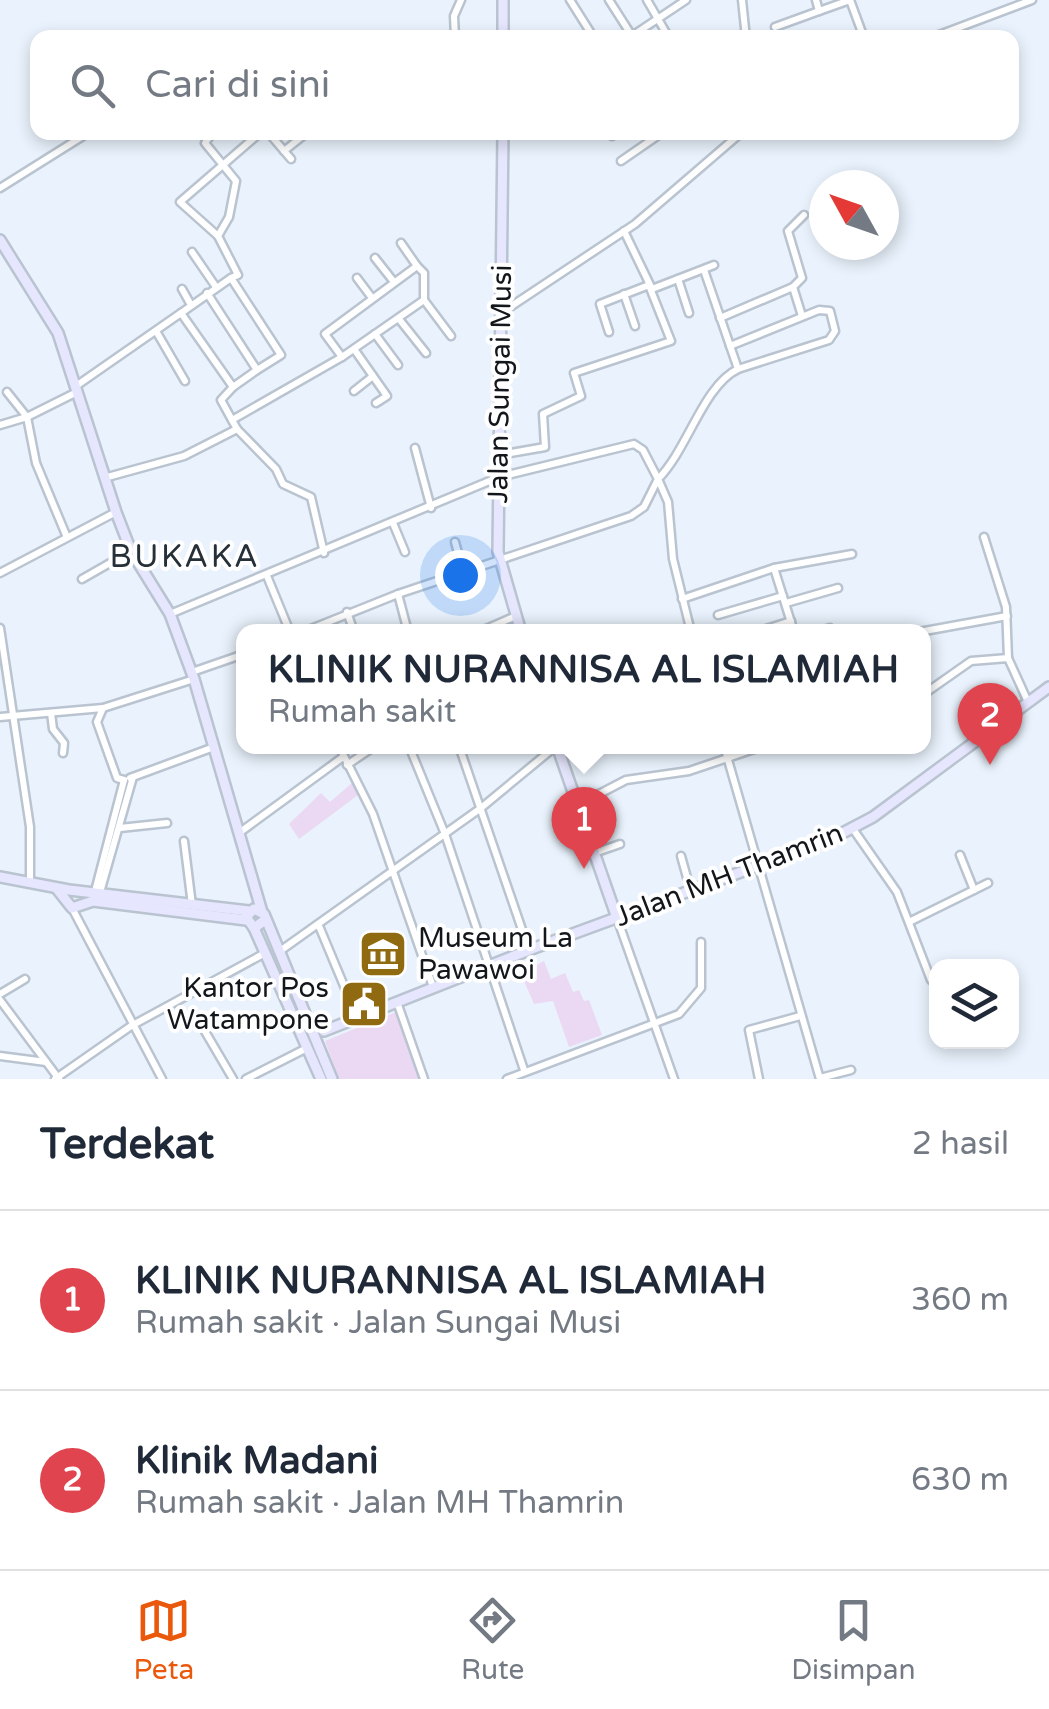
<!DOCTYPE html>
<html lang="id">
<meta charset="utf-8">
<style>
:root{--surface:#fff;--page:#f6f6f7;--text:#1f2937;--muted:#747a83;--line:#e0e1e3;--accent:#ea580c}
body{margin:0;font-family:"Varela Round",sans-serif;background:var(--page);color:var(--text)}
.controls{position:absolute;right:30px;bottom:30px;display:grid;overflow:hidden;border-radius:20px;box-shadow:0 5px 15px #0003}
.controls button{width:90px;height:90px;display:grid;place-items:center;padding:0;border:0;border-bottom:2px solid var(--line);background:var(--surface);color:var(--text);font:50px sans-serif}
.compass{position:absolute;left:809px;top:170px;width:90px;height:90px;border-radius:50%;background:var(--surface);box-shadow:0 5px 15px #0003;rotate:310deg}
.you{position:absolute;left:460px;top:575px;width:35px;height:35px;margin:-25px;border:8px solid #fff;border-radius:50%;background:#1a73e8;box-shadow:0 0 0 15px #1a73e833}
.badge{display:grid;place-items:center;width:65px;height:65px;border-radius:50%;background:var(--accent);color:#fff;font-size:32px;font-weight:700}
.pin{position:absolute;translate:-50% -82px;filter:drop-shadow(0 2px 5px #0008)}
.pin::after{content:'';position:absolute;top:52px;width:35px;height:30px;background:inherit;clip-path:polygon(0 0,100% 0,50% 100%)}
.popup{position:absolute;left:236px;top:624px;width:695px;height:130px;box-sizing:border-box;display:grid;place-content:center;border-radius:20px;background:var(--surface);filter:drop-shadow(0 2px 8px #0005);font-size:32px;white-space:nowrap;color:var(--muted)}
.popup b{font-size:38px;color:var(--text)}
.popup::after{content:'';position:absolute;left:50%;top:100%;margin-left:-20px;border:20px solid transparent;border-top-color:var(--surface)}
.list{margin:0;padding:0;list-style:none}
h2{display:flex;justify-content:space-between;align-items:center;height:130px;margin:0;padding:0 40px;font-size:42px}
h2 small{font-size:32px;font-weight:400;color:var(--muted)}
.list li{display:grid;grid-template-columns:65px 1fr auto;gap:30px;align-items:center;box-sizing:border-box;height:180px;padding:0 40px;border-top:2px solid var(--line)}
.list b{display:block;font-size:38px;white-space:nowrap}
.list p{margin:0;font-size:32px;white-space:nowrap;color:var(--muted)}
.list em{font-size:32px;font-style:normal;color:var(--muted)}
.icon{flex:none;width:55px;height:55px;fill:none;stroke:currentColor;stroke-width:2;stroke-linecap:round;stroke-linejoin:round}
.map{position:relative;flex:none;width:1049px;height:1079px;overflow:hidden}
.search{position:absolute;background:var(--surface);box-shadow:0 5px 15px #0003;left:30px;right:30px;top:30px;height:110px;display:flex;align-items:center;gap:25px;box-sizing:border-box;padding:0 35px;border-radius:20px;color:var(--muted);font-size:38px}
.sheet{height:490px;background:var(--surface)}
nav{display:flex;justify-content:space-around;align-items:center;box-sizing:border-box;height:140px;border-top:2px solid var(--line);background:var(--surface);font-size:28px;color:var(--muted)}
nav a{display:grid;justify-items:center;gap:5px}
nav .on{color:var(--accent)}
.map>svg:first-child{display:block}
.green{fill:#ebd8f3}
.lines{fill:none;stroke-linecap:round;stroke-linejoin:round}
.street-casing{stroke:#b9c4d0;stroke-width:11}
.secondary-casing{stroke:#b9c4d0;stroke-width:14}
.street{stroke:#fff;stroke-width:6}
.secondary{stroke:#e6e7fe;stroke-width:9}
.labels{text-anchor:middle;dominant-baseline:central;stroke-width:8;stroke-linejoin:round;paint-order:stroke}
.street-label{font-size:28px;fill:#13171b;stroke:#fff}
.poi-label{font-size:28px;fill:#13171b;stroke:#fff;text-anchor:start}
.quarter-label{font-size:32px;letter-spacing:2.5px;fill:#263039;stroke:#fff}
</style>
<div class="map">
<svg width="1049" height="1079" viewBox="0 0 1049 1079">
<rect width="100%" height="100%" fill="#eaf3fd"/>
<!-- green -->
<g class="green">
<polygon points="352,783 358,795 299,839 289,824 321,793 330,802"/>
<polygon points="544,961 551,979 565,973 573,992 579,990 584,1001 589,1000 602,1035 569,1047 553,1001 534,1004 521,974"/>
<polygon points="396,1012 421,1079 339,1079 325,1041"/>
</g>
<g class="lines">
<!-- street casing -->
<g class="street-casing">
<g id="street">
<polyline points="570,0 594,38"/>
<polyline points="609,0 632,36"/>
<polyline points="647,0 669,38"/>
<polyline points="742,0 746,38"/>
<polyline points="816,0 819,11 850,0"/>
<polyline points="850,0 864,38"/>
<polyline points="775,27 819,11"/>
<polyline points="455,38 454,16 461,0"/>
<polyline points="629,38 686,0"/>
<polyline points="931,38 1032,0"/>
<polyline points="213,132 205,143 236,181 229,217 218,236"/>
<polyline points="268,132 291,159"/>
<polyline points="612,136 617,132"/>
<polyline points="284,151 304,135"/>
<polyline points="621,161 663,132"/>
<polyline points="0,188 83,136"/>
<polyline points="624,231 652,289 714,265"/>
<polyline points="401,243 417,266"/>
<polyline points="192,252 216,287"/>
<polyline points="375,258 394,282"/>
<polyline points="231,278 238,275 218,236 180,202 261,132"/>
<polyline points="357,278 372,298"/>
<polyline points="678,279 689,313"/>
<polyline points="793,287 802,316"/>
<polyline points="182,289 191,305"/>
<polyline points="624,294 635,326"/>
<polyline points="181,313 231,278 281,355 257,370 207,293"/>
<polyline points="501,313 635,224 742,132"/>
<polyline points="720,318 793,287 802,278 788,231 804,215"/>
<polyline points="399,319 426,353"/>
<polyline points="156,331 185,381"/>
<polyline points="609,332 600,304 649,285"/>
<polyline points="375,334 398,365"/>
<polyline points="730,346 819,310 830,311 835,331 829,340 738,369"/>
<polyline points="354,349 387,396 376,403"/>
<polyline points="342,357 325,334 417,266 424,273 424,300 451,336"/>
<polyline points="76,386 181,313 233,387 257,370"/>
<polyline points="354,391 373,376"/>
<polyline points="7,392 27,417 77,392"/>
<polyline points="232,420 221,400 233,387"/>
<polyline points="0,425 27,417 36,463 66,535"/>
<polyline points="237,429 232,420 342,357 424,300"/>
<polyline points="415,448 431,508"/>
<polyline points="499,455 545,447 543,414 581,396 574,373 671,341 650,288"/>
<polyline points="104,478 184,456 237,429 276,469 283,484 311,497 324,553"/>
<polyline points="393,523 405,552"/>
<polyline points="984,537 1006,607 1008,658"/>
<polyline points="455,542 463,571"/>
<polyline points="774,568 794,632"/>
<polyline points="0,573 116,512"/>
<polyline points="267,576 290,632"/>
<polyline points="82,579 131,551"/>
<polyline points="398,594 408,632"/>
<polyline points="682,599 774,568 852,554"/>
<polyline points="786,603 838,588"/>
<polyline points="347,612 354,632"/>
<polyline points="170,614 499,477 634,444 643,450 658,479 644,507 631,516 398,594 303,632"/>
<polyline points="718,615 783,596"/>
<polyline points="0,628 30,827 30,882"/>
<polyline points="479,632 516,616"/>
<path d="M691 632 673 559 668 502 658 479C688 449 703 386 738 369L704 270"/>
<polyline points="757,632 791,621"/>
<polyline points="816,632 830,628"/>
<polyline points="919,632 1007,616"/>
<polyline points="192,672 244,654"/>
<polyline points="924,694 971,661 1008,658 1028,702"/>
<polyline points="103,708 97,722 117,778 124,780"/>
<polyline points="51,713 53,729 64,743 63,753"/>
<polyline points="0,717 103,708 194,679"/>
<polyline points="339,746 373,814 433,987"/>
<polyline points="409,746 445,834 524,1070"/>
<polyline points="459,746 529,950"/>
<polyline points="724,746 820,1079"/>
<polyline points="347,765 375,746"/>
<polyline points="130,778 214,747"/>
<polyline points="578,805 626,780 689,771 763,746"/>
<polyline points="120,828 167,823"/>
<polyline points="853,829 897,892 931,980 936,984"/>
<polyline points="239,833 343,757"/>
<polyline points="184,841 192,905"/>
<polyline points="594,853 620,844"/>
<polyline points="960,855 974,890"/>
<polyline points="681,856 691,892"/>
<polyline points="94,895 124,780"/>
<polyline points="99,896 133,777"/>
<polyline points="72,908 162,1079"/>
<polyline points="617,918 674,1079"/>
<polyline points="909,922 988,883"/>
<polyline points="319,926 357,1017"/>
<polyline points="280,951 481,808 556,746"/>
<polyline points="0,994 25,979"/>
<polyline points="0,1000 59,1079"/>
<polyline points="397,1002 424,1079"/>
<polyline points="203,1028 233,1079"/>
<polyline points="0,1056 46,1062"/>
<polyline points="820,1078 851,1070"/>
<polyline points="55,1079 131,1026 265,953"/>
<polyline points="246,1079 307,1048"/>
<polyline points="507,1079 679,1014 701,988 701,942"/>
<polyline points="759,1079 749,1030 800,1016"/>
</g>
</g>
<!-- secondary casing -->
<g class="secondary-casing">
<g id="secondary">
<polyline points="503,0 503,38"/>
<polyline points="503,132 498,552 521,632"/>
<polyline points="0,240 58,333 116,512 131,551 170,614 194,679 262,912"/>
<polyline points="557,746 617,918"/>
<polyline points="0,877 69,890 249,911"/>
<polyline points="57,889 72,908 93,901 246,920"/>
<polyline points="265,920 254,928 246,917 254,909 264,914 332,1079"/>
<polyline points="254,928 321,1079"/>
<polyline points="324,1031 529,950 833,838 873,817 1049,687"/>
</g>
</g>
<!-- street -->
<use href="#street" class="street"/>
<!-- secondary -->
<use href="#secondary" class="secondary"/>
</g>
<!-- icons -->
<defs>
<g id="museum-square" transform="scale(2.5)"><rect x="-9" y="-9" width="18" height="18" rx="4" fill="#906a10" stroke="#fff"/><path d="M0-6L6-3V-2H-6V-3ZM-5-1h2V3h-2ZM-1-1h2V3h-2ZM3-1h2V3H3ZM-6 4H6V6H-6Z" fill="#fff"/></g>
<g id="civic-square" transform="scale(2.5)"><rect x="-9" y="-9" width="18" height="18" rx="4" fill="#906a10" stroke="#fff"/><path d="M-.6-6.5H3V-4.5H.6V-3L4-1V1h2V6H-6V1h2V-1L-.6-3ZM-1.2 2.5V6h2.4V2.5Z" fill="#fff"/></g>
</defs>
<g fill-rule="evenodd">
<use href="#museum-square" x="383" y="954"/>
<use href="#civic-square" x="364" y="1004"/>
</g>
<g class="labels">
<!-- street labels -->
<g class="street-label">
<text transform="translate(500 384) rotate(-89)">Jalan Sungai Musi</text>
<text transform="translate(729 875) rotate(-21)">Jalan MH Thamrin</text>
</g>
<!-- poi labels -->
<g class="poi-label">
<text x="418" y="938">Museum La<tspan x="418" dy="32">Pawawoi</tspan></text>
<text x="329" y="988" text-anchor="end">Kantor Pos<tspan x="329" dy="32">Watampone</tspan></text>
</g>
<!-- quarter labels -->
<g class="quarter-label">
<text x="185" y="557">BUKAKA</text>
</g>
</g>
</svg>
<div class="controls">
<button><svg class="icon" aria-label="layers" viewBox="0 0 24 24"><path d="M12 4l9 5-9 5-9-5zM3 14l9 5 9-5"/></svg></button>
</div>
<svg class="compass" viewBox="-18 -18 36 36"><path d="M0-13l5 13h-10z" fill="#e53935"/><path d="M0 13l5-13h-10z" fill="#747a83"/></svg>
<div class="you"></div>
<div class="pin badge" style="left:584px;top:869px;background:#e0444e">1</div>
<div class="popup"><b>KLINIK NURANNISA AL ISLAMIAH</b>Rumah sakit</div>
<div class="pin badge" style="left:990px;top:765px;background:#e0444e">2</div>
<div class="search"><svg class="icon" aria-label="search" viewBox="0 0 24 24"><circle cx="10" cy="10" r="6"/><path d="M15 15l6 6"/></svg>Cari di sini</div>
</div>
<section class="sheet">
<h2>Terdekat<small>2 hasil</small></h2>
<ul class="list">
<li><span class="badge" style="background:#e0444e">1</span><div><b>KLINIK NURANNISA AL ISLAMIAH</b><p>Rumah sakit · Jalan Sungai Musi</p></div><em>360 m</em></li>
<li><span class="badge" style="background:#e0444e">2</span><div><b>Klinik Madani</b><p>Rumah sakit · Jalan MH Thamrin</p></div><em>630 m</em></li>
</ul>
</section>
<nav>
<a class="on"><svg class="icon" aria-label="map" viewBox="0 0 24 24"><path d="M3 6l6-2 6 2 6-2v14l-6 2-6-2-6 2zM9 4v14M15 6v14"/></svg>Peta</a>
<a><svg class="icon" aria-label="directions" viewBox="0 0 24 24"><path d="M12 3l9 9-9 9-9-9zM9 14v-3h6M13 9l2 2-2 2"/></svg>Rute</a>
<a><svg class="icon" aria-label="saved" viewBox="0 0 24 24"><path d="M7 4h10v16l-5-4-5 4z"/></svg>Disimpan</a>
</nav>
